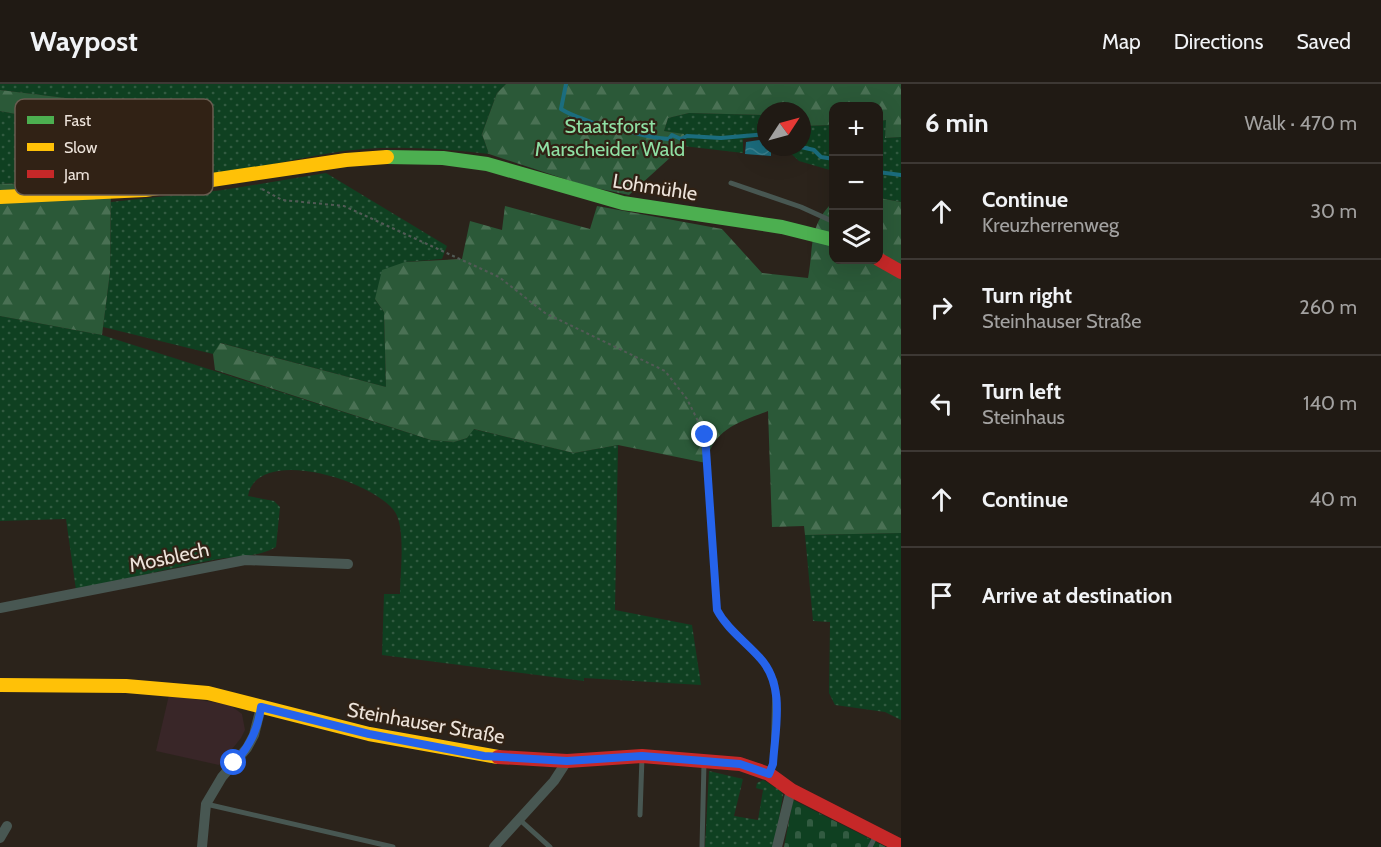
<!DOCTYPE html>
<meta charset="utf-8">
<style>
:root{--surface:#201a14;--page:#28231d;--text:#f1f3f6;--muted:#a2a1a0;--line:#3d3834}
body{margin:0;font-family:Cabin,sans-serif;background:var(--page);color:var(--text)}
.controls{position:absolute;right:18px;top:18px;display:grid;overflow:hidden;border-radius:12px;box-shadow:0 6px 24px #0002}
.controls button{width:54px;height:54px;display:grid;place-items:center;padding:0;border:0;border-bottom:2px solid var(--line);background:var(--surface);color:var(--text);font:30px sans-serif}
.compass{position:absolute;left:757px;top:18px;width:54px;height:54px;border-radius:50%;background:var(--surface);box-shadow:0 6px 24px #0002;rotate:54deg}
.stop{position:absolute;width:18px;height:18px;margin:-14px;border:4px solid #2563eb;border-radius:50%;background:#fff}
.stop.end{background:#2563eb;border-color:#fff;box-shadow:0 2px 6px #0008}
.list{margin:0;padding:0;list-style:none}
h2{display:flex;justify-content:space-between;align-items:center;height:78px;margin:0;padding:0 24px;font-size:26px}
h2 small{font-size:20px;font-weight:400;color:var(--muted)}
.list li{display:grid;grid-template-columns:39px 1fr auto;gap:18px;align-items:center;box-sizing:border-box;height:96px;padding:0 24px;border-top:2px solid var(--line)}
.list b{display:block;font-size:22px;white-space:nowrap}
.list p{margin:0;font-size:20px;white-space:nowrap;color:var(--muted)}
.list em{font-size:20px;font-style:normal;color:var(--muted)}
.icon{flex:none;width:33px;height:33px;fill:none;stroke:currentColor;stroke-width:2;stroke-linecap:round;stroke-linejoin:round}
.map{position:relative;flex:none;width:901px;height:763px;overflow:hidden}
header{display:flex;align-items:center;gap:36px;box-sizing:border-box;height:84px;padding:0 30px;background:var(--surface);border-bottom:2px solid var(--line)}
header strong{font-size:28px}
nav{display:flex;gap:33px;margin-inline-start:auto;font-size:21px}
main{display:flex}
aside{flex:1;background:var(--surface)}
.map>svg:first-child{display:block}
.commercial{fill:#392628}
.green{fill:url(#green-dots)}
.forest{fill:url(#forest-firs)}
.cemetery{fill:url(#cemetery-stones)}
.water{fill:url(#water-waves)}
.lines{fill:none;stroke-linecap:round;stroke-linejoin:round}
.stream{stroke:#1b6d7e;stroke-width:4}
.path{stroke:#525a56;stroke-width:2;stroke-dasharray:3 3;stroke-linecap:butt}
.lane{stroke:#485752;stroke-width:5}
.street{stroke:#485752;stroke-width:10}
.fast{stroke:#4caf50;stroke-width:14}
.slow{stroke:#ffc107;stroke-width:14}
.jam{stroke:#c62828;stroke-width:14}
.route{stroke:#2563eb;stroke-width:8}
.labels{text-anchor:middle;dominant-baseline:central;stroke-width:4.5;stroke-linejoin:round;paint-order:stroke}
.park-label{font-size:20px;fill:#8fe0a4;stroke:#312215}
.street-label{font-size:20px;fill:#ede3da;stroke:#312215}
.key{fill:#312215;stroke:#695c50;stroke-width:1.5}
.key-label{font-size:16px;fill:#ede3da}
</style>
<header>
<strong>Waypost</strong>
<nav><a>Map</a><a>Directions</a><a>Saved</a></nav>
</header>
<main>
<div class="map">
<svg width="901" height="763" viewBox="0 0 901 763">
<defs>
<pattern id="green-dots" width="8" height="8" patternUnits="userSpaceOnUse" patternTransform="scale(1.5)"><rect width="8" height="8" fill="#0f4021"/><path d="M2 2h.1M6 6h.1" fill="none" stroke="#325b41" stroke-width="1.8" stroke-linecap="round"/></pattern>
<pattern id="forest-firs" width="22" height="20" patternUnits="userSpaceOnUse" patternTransform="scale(1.5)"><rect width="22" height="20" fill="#2b5938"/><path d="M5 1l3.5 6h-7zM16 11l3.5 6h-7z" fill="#4a7154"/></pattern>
<pattern id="cemetery-stones" width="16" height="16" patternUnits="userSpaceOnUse" patternTransform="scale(1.5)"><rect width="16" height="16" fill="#0f4021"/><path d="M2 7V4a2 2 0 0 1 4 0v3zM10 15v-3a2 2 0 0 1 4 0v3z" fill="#325b41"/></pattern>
<pattern id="water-waves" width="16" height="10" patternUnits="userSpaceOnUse" patternTransform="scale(1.5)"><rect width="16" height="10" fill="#1b6d7e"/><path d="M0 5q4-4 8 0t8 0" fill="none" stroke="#3c8290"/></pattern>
</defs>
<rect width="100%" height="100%" fill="#2b231b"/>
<!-- commercial -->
<polygon class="commercial" points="169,611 230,621 242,630 245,646 241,654 219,681 156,667"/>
<!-- green -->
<g class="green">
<path d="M0 0H506L497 9 482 50 489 70C437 64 383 60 331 69 294 75 259 84 223 88 149 97 74 96 0 100V27L114 49 172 42 159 16 98 18 0 6Z"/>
<polygon points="689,29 766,31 766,52 743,55 743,69 683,62 683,50 664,47 668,34"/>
<polygon points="887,36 885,54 901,53 901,118 879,114 878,37"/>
<polygon points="833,41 833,87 799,77 786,65 787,63 802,63 802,42"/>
<polygon points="326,89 447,162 442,175 405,178 375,215 384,228 386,303 221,259 213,270 103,243 110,188 111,118 223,106"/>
<path d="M0 232 102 251 431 356 454 358 467 354 473 345 574 369 618 361 615 526 692 541 701 601 584 594V597L382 571 384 510H400C400 490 406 445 395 428 375 397 257 360 248 412L274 417 280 423 276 463C257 474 234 472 213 476 167 485 121 496 76 506L66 435 0 437Z"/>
<polygon points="901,449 901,636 885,628 835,621 829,609 830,538 813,537 805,451"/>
<polygon points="709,687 743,695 734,732 758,736 763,706 756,704 757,699 763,696 781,707 783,711 774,763 705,763"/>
</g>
<!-- forest -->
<g class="forest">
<polygon points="506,0 901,0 901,53 885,54 886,36 879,37 878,22 834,22 833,41 802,42 802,27 766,27 766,31 689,29 668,34 664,47 684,50 683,62 629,111 586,102 489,70 482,50 497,9"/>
<polygon points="0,6 98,18 159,16 172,42 114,49 0,27"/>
<polygon points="111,97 110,188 102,251 0,232 0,100"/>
<path d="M879 114 901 118V449L805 451 804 442 772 443 768 327C739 338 713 345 706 379L618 361 574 369 474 345 467 354 454 358 431 356 215 286 213 270 220 259 386 303 384 228 375 215 382 186 405 178 462 175 470 137 502 146 505 122 590 145 597 122 722 145 762 189 808 194C814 162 808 142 833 118L834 176H878Z"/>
</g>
<!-- cemetery -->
<polygon class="cemetery" points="793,716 886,763 784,763"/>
<!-- water -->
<polygon class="water" points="766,55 766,63 771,63 771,72 745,70 746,58"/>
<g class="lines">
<!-- stream -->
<g class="stream">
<path d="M566 0 561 25C577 35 589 35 607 46L622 43C629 50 657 54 669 55L672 51 681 55 687 52 721 54 766 50"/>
<polyline points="801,63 814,66 821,73 834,75"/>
<polyline points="878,88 901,91"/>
</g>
<!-- path -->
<polyline class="path" points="262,105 282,116 344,122 499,193 545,229 665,287 687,315 705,351 710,417"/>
<!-- lane -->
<g class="lane">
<polyline points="731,99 801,123 834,138"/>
<polyline points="710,425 717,526 730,544 760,574 775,597 773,680 769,689"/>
<polyline points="206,720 393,763"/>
<polyline points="640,731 642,673"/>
<polyline points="520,736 550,763"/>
<polyline points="702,763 704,679"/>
<polyline points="870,763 876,751"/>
</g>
<!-- street -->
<g class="street">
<polyline points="0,524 245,476 348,480"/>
<polyline points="0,754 7,742"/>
<polyline points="202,763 206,720 222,693 247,664 254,651 261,623"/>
<polyline points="494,763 554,697 567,677"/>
<polyline points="777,763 791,706"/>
</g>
<!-- fast -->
<polyline class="fast" points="387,73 443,74 487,80 623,119 782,143 834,156"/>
<!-- slow -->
<g class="slow">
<polyline points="0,113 145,106 346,76 387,73"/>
<polyline points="0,601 126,602 208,609 369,650 498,673"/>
</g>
<!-- jam -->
<g class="jam">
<polyline points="878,175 901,188"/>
<polyline points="498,673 567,677 642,672 740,680 769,690 791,706 901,762"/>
</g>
</g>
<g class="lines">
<!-- route -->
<path class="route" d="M234 679C250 663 258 645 261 623L369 650 484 672 567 677 642 672 740 680 769 690 773 680C775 645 786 602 760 574 746 558 727 545 717 526L705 351"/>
</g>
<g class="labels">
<!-- park labels -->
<g class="park-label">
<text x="610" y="42">Staatsforst<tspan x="610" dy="23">Marscheider Wald</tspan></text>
</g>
<!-- street labels -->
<g class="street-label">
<text transform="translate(655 103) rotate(9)">Lohmühle</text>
<text transform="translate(169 473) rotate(-12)">Mosblech</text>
<text transform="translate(426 639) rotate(10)">Steinhauser Straße</text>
</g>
</g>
<!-- legend -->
<rect x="15" y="15" width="198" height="96" rx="9" class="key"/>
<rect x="27" y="32" width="27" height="8" fill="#4caf50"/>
<rect x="27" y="59" width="27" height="8" fill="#ffc107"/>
<rect x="27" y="86" width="27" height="8" fill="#c62828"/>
<g class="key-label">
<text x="64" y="42">Fast</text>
<text x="64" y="69">Slow</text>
<text x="64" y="96">Jam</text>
</g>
</svg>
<div class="controls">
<button>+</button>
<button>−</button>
<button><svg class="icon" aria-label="layers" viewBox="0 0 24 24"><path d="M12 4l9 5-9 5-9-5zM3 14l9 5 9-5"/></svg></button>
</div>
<svg class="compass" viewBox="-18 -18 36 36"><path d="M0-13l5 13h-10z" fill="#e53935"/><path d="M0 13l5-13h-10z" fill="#a2a1a0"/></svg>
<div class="stop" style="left:234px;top:679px"></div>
<div class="stop end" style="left:705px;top:351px"></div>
</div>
<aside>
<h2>6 min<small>Walk · 470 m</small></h2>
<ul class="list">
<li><svg class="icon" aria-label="ahead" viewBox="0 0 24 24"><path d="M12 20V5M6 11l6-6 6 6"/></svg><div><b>Continue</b><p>Kreuzherrenweg</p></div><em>30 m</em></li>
<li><svg class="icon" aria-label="right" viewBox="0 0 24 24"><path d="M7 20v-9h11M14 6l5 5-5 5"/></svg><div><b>Turn right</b><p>Steinhauser Straße</p></div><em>260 m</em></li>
<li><svg class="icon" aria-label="left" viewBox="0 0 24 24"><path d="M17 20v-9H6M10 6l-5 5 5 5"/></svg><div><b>Turn left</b><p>Steinhaus</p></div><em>140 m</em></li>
<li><svg class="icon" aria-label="ahead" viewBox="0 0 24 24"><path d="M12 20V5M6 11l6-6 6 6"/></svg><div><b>Continue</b></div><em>40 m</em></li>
<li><svg class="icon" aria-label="arrive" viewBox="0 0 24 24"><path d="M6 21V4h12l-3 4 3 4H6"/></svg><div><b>Arrive at destination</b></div></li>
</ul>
</aside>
</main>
